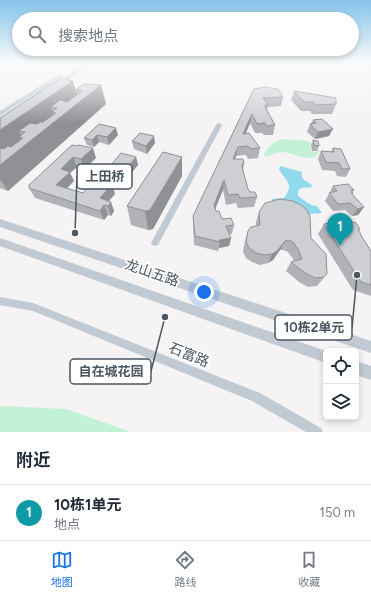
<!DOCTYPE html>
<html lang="zh">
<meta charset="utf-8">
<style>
:root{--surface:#fff;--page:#f2f2f3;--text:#1f2937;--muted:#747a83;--line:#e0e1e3;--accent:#1a73e8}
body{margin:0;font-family:Figtree,"Noto Sans SC",sans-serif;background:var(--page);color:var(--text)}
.controls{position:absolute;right:12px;bottom:12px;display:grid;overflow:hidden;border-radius:6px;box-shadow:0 2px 6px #0003}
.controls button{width:36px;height:36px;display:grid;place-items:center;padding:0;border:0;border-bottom:1px solid var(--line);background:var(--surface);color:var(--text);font:20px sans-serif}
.you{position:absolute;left:204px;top:292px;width:14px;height:14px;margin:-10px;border:3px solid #fff;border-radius:50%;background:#1a73e8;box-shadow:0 0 0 6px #1a73e833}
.badge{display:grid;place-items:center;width:26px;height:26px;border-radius:50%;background:var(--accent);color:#fff;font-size:13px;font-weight:700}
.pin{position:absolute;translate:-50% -33px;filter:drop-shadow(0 1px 2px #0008)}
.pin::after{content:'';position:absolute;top:21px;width:14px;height:12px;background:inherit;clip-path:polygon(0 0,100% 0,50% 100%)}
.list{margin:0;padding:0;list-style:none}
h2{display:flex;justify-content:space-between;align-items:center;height:52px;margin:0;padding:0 16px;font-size:17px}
h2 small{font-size:13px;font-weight:400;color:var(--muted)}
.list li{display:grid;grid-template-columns:26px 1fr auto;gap:12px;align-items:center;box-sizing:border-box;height:56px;padding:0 16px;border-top:1px solid var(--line)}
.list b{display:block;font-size:15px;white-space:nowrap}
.list p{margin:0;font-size:13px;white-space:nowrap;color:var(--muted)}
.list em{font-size:13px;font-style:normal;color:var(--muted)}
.icon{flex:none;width:22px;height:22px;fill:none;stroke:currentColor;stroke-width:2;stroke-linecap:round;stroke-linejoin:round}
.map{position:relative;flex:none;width:371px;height:432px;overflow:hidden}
.search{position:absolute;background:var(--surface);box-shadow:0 2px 6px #0003;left:12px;right:12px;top:12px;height:44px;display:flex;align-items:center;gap:10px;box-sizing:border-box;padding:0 14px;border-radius:22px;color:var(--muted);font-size:15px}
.sheet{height:108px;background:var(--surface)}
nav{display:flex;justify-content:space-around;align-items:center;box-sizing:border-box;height:56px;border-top:1px solid var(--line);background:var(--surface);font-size:11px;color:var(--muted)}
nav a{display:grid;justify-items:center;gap:2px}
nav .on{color:var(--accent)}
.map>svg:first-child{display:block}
.green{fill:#c3f1d5}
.water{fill:#90daee}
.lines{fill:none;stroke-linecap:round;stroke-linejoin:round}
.minor{fill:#c1cad2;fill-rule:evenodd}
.tertiary{fill:#c1cad2;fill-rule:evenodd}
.secondary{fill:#c1cbd6;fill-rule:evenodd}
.rail-casing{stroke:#b5b8bd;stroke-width:2}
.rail{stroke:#fff;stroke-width:1;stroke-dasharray:3.5;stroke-linecap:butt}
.wall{fill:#b0b2b7}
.shaded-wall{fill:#909195}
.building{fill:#cdcfd5;stroke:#909195}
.labels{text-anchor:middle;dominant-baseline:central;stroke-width:3.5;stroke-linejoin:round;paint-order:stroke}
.near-street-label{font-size:14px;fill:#4a5661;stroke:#fff}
.leader{fill:none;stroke:#4a5661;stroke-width:1.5}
.callout-dot{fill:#4a5661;stroke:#fff;stroke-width:1.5}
.callout{fill:#fff;stroke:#4a5661;stroke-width:1.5}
.callout-label{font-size:13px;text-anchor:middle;font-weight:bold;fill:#4a5661}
</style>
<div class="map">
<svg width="371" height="432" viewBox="0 0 371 432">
<rect width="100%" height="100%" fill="#f5f3f3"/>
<!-- green -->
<g class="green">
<path d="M282 139C295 141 306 138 318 146L310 145 311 151 317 152 318 150H320C314 167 294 152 282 152 275 152 271 157 264 156 265 148 274 142 282 139Z"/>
<polygon points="0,406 66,409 131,432 0,432"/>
</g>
<!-- water -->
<path class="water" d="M280 166 302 172C300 182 309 180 313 187L301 188 298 191V196L311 205 317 206 322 213 310 214 308 216 271 205 272 199 284 198C295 184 286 182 279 169Z"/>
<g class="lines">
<!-- minor -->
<g class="minor">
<polygon points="219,123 222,125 158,245 155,246 152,245 151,243 152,241 216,125"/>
<polygon points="0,297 33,303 260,393 321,428 323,432 306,432 252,401 33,311 0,305"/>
</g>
<!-- tertiary -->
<g class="tertiary">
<polygon points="0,219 371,341 371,353 0,227"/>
<polygon points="0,238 326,351 327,351 326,351 326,363 0,246"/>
<polygon points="356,361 371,366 371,380 356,375"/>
</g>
<!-- secondary -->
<g class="secondary">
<polygon points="87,63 93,63 57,87 53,87 53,85"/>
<polygon points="58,75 63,76 0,116 0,111"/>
</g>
<!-- rail casing -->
<g class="rail-casing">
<polyline id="rail" points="367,63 371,68"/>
</g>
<!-- rail -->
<use href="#rail" class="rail"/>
</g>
<!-- wall -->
<g class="wall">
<polygon points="323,63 329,63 328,65 323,64"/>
<polygon points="90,85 101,85 106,104 8,191 0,188 0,118 77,94 76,90"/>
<polygon points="254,89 283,97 281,106 268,107 267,110 275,125 273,135 264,135 262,133 255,133 250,123 246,134 260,148 258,158 248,159 246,155 236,156 235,159 244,164 243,170 248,189 250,192 257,197 254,207 238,208 236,203 226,205 223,190 215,209 216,211 222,219 234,225 232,234 229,234 231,238 229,246 219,248 218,251 194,245 193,225 193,216"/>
<polygon points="294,91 336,104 332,114 312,114 310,111 301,111 291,100"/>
<polygon points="313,120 329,136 315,139 307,132 310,124 311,124"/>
<polygon points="99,124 118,135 109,145 99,142 94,147 87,145 84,138"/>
<polygon points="313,140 319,146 317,151 312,151 311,146"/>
<polygon points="132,141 155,143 147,154 134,149"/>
<polygon points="76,146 96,158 84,169 77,167 70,173 74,181 67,188 83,193 115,194 109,201 114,211 111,216 108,215 104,220 35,198 29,188"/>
<polygon points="333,148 350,169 346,177 337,176 335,171 322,170 318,159 321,151 331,152"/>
<polygon points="136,157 138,165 128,177 114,171 112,164"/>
<polygon points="182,157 182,176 153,229 148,230 131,225 127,206"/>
<polygon points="333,186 354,190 352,192 353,193 352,194 364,207 358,215 352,216 345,210 333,211 325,201"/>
<polygon points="259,212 311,238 327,274 317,286 308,287 299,282 286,271 291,262 294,262 293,259 288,252 283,250 280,250 273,260 268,263 260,265 252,262 246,258 243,252 245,241 248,231 256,226 256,222"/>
<polygon points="345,223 360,229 359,231 361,234 361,235 371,251 371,296 353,290 318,234 324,224"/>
</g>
<!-- shaded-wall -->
<g class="shaded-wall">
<polygon points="73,81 78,97 57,108 51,107 54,116 27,136 25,132 19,131 22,137 19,137 21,140 0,156 0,130"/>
<polygon points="101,85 106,104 8,191 0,179 0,165"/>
<polygon points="252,114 250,123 241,143 243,134"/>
<polygon points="116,128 118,135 109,145 107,137"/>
<polygon points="333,129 329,136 315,139 318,132"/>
<polygon points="97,135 99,142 94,147 92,140"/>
<polygon points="154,136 155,143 147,154 146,146"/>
<polygon points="238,147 236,156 231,169 233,159"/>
<polygon points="93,148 96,158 84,169 81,159"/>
<polygon points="73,157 77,167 70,173 74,181 60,195 56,185 61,169"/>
<polygon points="136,157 138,165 128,177 126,169"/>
<polygon points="182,157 182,176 153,229 148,230 145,211"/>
<polygon points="224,180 223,190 213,214 214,205"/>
<polygon points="112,184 115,194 105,205 104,205 108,215 104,220 100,211 100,198"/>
<polygon points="111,202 114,211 111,216 108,206"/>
<polygon points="364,207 358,215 352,216 358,209"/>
<polygon points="231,238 229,246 219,248 220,242 219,240"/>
<polygon points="285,241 280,250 273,260 268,263 272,254"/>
</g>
<!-- building -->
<g class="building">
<polygon points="61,78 73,81 0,130 0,118"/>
<polygon points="84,84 90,85 92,84 101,85 0,165 0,148 4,149 8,146 11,147 23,138 19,137 25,132 19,131 30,123 37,124 40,122 43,122 56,113 52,112 57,108 51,107 60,100 67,102 82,91 76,90"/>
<polygon points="265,87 278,89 283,97 263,98 268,105 265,105 265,107 275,125 266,126 265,123 257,124 252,114 243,134 249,133 260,148 250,149 248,146 238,147 233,159 243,159 244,164 242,164 242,167 248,189 250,192 255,192 257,197 240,198 238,194 228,195 224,180 214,205 216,211 219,211 222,219 231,218 234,225 226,226 231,238 219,240 220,242 195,236 193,216 254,89"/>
<polygon points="294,91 336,98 336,104 316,105 313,102 304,102"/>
<polygon points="322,119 333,129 318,132 310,124 316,123 313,120"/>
<polygon points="99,124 116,128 107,137 97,135 92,140 84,138"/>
<polygon points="140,133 154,136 146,146 132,141"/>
<polygon points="313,140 318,141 319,146 314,145"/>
<polygon points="72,145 76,146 78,145 93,148 81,159 73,157 61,169 70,172 56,185 83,193 95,180 112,184 100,198 111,202 108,206 104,205 100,211 29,188 29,185"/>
<polygon points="333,148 341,149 350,169 342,169 339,163 326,162 321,151 334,152"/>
<polygon points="163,152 182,157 150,210 145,211 127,206"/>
<polygon points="121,153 136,157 126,169 112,164"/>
<polygon points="348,184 354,190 351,190 353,193 351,193 364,207 358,209 350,203 338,204 329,193 337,191 333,186"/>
<polygon points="280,199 293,201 301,205 306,209 310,216 311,238 326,254 327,274 324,277 315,278 305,273 291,262 302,259 298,249 293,242 288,240 285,241 277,251 272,254 264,255 256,253 249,248 246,242 248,231 251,227 260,225 259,212 265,203"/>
<polygon points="344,221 345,223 355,222 360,229 358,230 361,234 360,234 371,251 371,285 361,282 324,224"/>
</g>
<!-- sky -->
<linearGradient id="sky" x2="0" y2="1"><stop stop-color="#85c3ea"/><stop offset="0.51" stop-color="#fafafa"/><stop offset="1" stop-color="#fafafa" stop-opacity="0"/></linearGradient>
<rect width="371" height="123" fill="url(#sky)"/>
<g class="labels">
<!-- near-street labels -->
<g class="near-street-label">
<text transform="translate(152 273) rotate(19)">龙山五路</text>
<text transform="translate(189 355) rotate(22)">石富路</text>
</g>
</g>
<!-- callouts -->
<path class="leader" d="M75 233L77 176M357 275L352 328M165 317L151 371"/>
<g class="callout-dot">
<circle cx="75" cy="233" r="4"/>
<circle cx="357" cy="275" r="4"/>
<circle cx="165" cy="317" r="4"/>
</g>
<g class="callout">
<rect x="77" y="164" width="55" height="25" rx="4"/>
<rect x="275" y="315" width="77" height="25" rx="4"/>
<rect x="70" y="359" width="81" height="25" rx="4"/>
</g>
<g class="callout-label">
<text x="105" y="181">上田桥</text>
<text x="314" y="332">10栋2单元</text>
<text x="111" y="376">自在城花园</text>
</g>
</svg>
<div class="controls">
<button><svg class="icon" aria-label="locate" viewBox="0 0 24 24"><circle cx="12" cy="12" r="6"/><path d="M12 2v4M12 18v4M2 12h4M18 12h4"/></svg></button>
<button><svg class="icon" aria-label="layers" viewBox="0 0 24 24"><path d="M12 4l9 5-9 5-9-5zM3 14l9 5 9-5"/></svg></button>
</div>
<div class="you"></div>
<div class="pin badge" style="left:340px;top:246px;background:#0f9aa8">1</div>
<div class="search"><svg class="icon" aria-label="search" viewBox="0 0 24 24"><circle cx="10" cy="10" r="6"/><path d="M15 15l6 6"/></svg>搜索地点</div>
</div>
<section class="sheet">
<h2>附近<small></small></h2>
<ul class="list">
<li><span class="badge" style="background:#0f9aa8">1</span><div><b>10栋1单元</b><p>地点</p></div><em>150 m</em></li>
</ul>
</section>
<nav>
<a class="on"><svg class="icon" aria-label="map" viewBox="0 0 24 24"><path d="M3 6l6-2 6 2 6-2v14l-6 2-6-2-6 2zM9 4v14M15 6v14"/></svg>地图</a>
<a><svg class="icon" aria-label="directions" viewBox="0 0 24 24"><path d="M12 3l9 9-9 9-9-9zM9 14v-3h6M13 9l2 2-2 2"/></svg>路线</a>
<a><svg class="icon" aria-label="saved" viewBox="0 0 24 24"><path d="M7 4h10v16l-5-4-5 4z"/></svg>收藏</a>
</nav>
